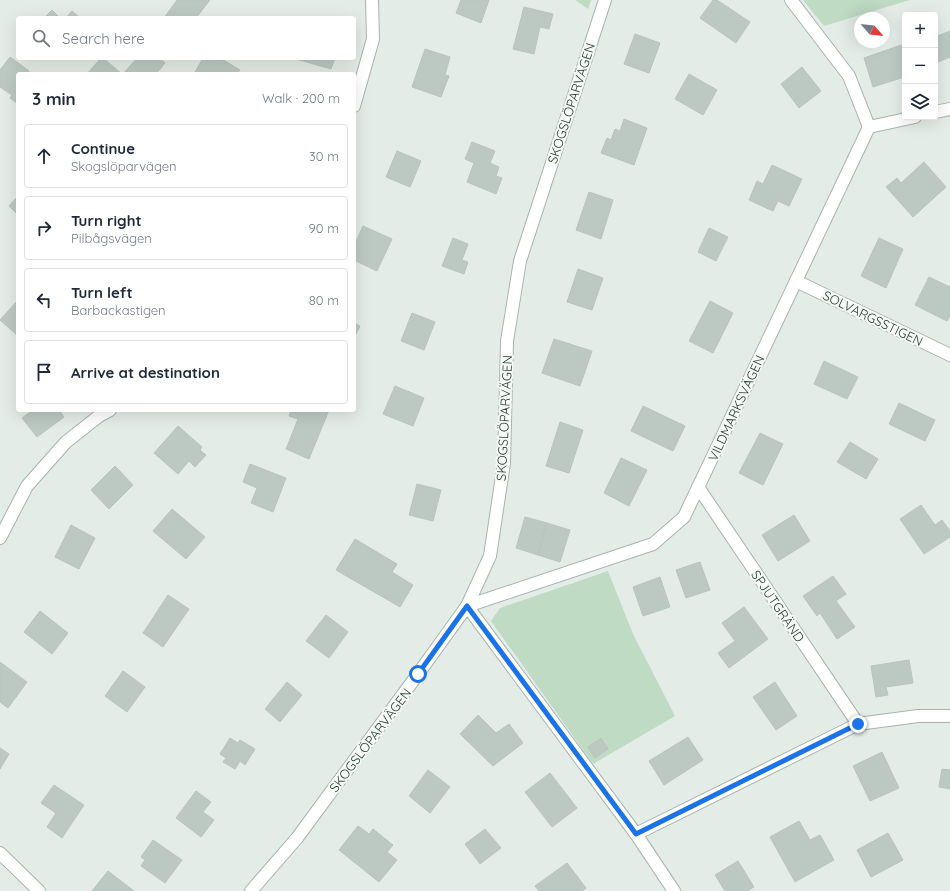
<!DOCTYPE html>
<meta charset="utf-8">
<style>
:root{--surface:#fff;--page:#f2f2f3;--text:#1f2937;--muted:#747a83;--line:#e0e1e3}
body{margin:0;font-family:Quicksand,sans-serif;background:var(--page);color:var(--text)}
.controls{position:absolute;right:12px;top:12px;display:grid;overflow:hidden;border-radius:4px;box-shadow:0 4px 16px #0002}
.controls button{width:36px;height:36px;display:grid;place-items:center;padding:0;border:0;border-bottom:1px solid var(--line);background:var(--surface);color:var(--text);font:20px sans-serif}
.compass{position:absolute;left:854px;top:12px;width:36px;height:36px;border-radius:50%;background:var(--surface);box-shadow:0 4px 16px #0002;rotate:117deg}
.stop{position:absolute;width:12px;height:12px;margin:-9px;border:3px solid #1a73e8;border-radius:50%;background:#fff}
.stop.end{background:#1a73e8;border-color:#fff;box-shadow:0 1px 4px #0008}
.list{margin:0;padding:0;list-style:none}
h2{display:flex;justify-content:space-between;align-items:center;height:52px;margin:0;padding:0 16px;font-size:17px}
h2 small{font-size:13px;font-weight:400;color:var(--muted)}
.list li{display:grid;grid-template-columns:26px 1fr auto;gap:12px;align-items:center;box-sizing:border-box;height:64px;margin:0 8px 8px;padding:0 8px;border:1px solid var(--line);border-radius:4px}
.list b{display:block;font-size:15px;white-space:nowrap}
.list p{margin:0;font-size:13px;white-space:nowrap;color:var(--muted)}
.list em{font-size:13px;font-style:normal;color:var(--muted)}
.icon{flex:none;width:22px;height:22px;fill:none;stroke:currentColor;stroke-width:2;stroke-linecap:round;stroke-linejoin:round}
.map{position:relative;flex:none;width:950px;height:891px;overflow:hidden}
.search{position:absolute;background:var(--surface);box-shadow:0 4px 16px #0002;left:16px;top:16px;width:340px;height:44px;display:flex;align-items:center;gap:10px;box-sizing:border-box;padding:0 14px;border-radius:4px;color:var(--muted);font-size:15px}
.panel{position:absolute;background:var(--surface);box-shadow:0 4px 16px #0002;left:16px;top:72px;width:340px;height:340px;border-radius:4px}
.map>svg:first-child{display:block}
.green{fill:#bfdbc4}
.building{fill:#bcc9c3;stroke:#b7c5be}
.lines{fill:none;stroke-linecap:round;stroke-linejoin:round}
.street-casing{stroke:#a7b4ad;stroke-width:14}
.street{stroke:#fff;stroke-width:12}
.route{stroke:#1a73e8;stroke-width:5}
.labels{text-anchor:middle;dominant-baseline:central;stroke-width:4;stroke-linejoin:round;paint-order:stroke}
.street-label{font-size:13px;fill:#253c33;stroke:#f4f9f6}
</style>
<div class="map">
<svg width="950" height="891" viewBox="0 0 950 891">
<rect width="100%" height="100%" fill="#e4ece7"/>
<!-- green -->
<g class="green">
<polygon points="575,0 591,0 588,9"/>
<polygon points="803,0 910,0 824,26"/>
<polygon points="608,571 633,634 675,716 593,764 491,621 500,608"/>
</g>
<!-- building -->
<g class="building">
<polygon points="177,0 210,0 196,18 164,18"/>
<polygon points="461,0 489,0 481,23 456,13"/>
<polygon points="713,0 717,0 750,22 736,43 700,18"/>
<polygon points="524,7 553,14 549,29 540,27 534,54 513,49"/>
<polygon points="52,10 60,18 44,18"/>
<polygon points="72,11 80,18 66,18"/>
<polygon points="950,31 950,57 938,62 935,53 935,37"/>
<polygon points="635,34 660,43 649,73 624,64"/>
<polygon points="901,45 905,58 905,64 901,66 904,77 873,87 864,58"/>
<polygon points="425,49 450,57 445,75 449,76 441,97 412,87"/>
<polygon points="10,57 29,71 28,74 18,74 18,104 10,98 12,95 0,87 0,70"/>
<polygon points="101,58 103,58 122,74 87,74"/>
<polygon points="137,58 159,58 165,63 156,74 123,74"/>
<polygon points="203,58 220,58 240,70 237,74 194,74"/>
<polygon points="296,58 335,58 331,69 296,59"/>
<polygon points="802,67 821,91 799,108 781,84"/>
<polygon points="689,74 717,90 703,115 675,99"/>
<polygon points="624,119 647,128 634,165 601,153 607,138 611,140 615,129 620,131"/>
<polygon points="472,142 495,151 490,163 499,167 496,176 502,178 496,194 467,182 474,163 465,159"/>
<polygon points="397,151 421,161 410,187 386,177"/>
<polygon points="924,162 946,187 913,217 886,187 897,178 901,183"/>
<polygon points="772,165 802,179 789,206 778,201 773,211 749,200 757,181 763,184"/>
<polygon points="589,192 613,200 601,239 576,230"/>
<polygon points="18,196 18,215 9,206"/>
<polygon points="363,226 392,239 377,271 354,260 354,246"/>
<polygon points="709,228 728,237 716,261 698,252"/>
<polygon points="453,238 468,244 462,260 468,262 464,274 442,266"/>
<polygon points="879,238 903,249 886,288 861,276"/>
<polygon points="578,269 603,278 592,310 567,302"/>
<polygon points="929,277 950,287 950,316 947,321 915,305"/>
<polygon points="18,300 18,336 0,320"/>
<polygon points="710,301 733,313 713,353 689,341"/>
<polygon points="412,313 435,322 424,350 401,341"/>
<polygon points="354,323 360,326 354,338"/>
<polygon points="554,339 592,351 580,386 542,373"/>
<polygon points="824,361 858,377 847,399 814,384"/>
<polygon points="395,386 424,398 413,426 383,414"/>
<polygon points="899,403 935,420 925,441 889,424"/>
<polygon points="643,406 685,426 673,451 631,431"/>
<polygon points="33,410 59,410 64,417 37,437 22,418"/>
<polygon points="291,410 329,410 309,459 286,449 298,419 289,416"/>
<polygon points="560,422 583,430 569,473 546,466"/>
<polygon points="178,426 202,447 200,450 206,455 195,467 189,461 178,474 154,453"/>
<polygon points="760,433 783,444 763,485 739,473"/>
<polygon points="850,442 878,459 866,479 837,462"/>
<polygon points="621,458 647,470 629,506 604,493"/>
<polygon points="250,464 286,478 273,512 251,503 257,488 243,482"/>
<polygon points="115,466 133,485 109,509 91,490"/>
<polygon points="417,484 441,490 433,521 409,515"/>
<polygon points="921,505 935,525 942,520 950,531 950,537 924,554 900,519"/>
<polygon points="172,509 205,537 186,559 153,531"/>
<polygon points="794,515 810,541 778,561 762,535"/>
<polygon points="525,517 547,523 538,555 516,548"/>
<polygon points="547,523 570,530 560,562 538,555"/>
<polygon points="71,525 95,538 79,569 55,557"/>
<polygon points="355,539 397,564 392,572 413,585 400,607 336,570"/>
<polygon points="700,562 710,590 686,598 676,570"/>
<polygon points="833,576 846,594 836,601 855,627 837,639 820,613 817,616 803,596"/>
<polygon points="660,577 670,607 643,616 633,587"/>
<polygon points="168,595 189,609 163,647 143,633"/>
<polygon points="744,607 768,639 729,668 718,653 735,641 722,623"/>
<polygon points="40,611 68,633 52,654 24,632"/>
<polygon points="326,615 348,632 329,658 306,641"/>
<polygon points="909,660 913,683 886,687 888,695 876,697 871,666"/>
<polygon points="0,662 27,682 8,708 0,702"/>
<polygon points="123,671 145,687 127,712 105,696"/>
<polygon points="287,682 302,695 280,722 265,709"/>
<polygon points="775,682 797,716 776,730 753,697"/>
<polygon points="478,715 496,733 509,724 523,743 493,766 460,734"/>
<polygon points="688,737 703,760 664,785 649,761"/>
<polygon points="230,738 238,743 240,740 255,749 245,765 240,761 235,769 223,762 226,758 220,754"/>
<polygon points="601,738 608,749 595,758 588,747"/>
<polygon points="0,748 9,754 0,769"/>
<polygon points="882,752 899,788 870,801 853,766"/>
<polygon points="942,769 950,770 950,789 939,787"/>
<polygon points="428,770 450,787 430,813 409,796"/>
<polygon points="550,773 577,808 552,827 525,792"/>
<polygon points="54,785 84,805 62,838 47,827 56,813 41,803"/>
<polygon points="196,791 211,802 203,812 214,820 201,837 176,818"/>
<polygon points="799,821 810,840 820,835 834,860 795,882 770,837"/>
<polygon points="358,826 369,834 373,829 393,845 387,852 397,860 379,882 339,850"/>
<polygon points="485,829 501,848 480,864 465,844"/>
<polygon points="888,833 903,860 871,877 857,850"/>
<polygon points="153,840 182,860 165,883 141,866 145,860 141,857"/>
<polygon points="738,861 754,887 747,891 725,891 715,875"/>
<polygon points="567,863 586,888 582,891 539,891 535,886"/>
<polygon points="108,871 134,891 92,891"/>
</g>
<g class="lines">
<!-- street casing -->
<g class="street-casing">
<g id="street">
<polyline points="791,0 849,76 869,127"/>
<polyline points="354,106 373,39 372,0"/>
<polyline points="935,112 950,109"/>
<polyline points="869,127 915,117"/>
<polyline points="796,281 950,355"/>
<polyline points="698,487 858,724"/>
<polyline points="0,538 27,486 66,442 99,416 110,410"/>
<polyline points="636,834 858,724 918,716 950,716"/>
<polyline points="0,853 39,891"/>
<polyline points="251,891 297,838 418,674 467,606 490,556 504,463 507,341 520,261 605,0"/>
<polyline points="674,891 636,834 467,606 653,544 684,517 869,127"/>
</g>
</g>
<!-- street -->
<use href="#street" class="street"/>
</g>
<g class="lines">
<!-- route -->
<polyline class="route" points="418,674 467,606 636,834 858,724"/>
</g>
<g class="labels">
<!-- street labels -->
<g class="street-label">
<text transform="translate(571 103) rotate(-72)">SKOGSLÖPARVÄGEN</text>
<text transform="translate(873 318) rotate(26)">SOLVARGSSTIGEN</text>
<text transform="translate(736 408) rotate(-65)">VILDMARKSVÄGEN</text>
<text transform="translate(504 418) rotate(-87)">SKOGSLÖPARVÄGEN</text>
<text transform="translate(778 606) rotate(56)">SPJUTGRÄND</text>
<text transform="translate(370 740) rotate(-53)">SKOGSLÖPARVÄGEN</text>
</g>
</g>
</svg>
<div class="controls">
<button>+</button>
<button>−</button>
<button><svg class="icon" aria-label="layers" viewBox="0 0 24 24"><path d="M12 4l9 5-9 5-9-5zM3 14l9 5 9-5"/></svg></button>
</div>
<svg class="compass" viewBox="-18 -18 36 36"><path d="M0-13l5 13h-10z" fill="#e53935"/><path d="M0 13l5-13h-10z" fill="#747a83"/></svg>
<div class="stop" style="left:418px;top:674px"></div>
<div class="stop end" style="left:858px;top:724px"></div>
<div class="search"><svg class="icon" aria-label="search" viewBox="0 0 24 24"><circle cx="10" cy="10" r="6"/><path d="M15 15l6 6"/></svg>Search here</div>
<section class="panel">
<h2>3 min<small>Walk · 200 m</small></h2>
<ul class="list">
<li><svg class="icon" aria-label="ahead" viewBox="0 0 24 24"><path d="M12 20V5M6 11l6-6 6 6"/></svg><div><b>Continue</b><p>Skogslöparvägen</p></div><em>30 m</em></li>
<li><svg class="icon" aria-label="right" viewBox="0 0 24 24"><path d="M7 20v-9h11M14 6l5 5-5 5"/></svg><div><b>Turn right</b><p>Pilbågsvägen</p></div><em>90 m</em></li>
<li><svg class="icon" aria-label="left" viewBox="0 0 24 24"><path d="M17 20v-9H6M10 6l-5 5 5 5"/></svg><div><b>Turn left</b><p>Barbackastigen</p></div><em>80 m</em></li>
<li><svg class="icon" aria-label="arrive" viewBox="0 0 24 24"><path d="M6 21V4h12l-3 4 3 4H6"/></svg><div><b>Arrive at destination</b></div></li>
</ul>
</section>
</div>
